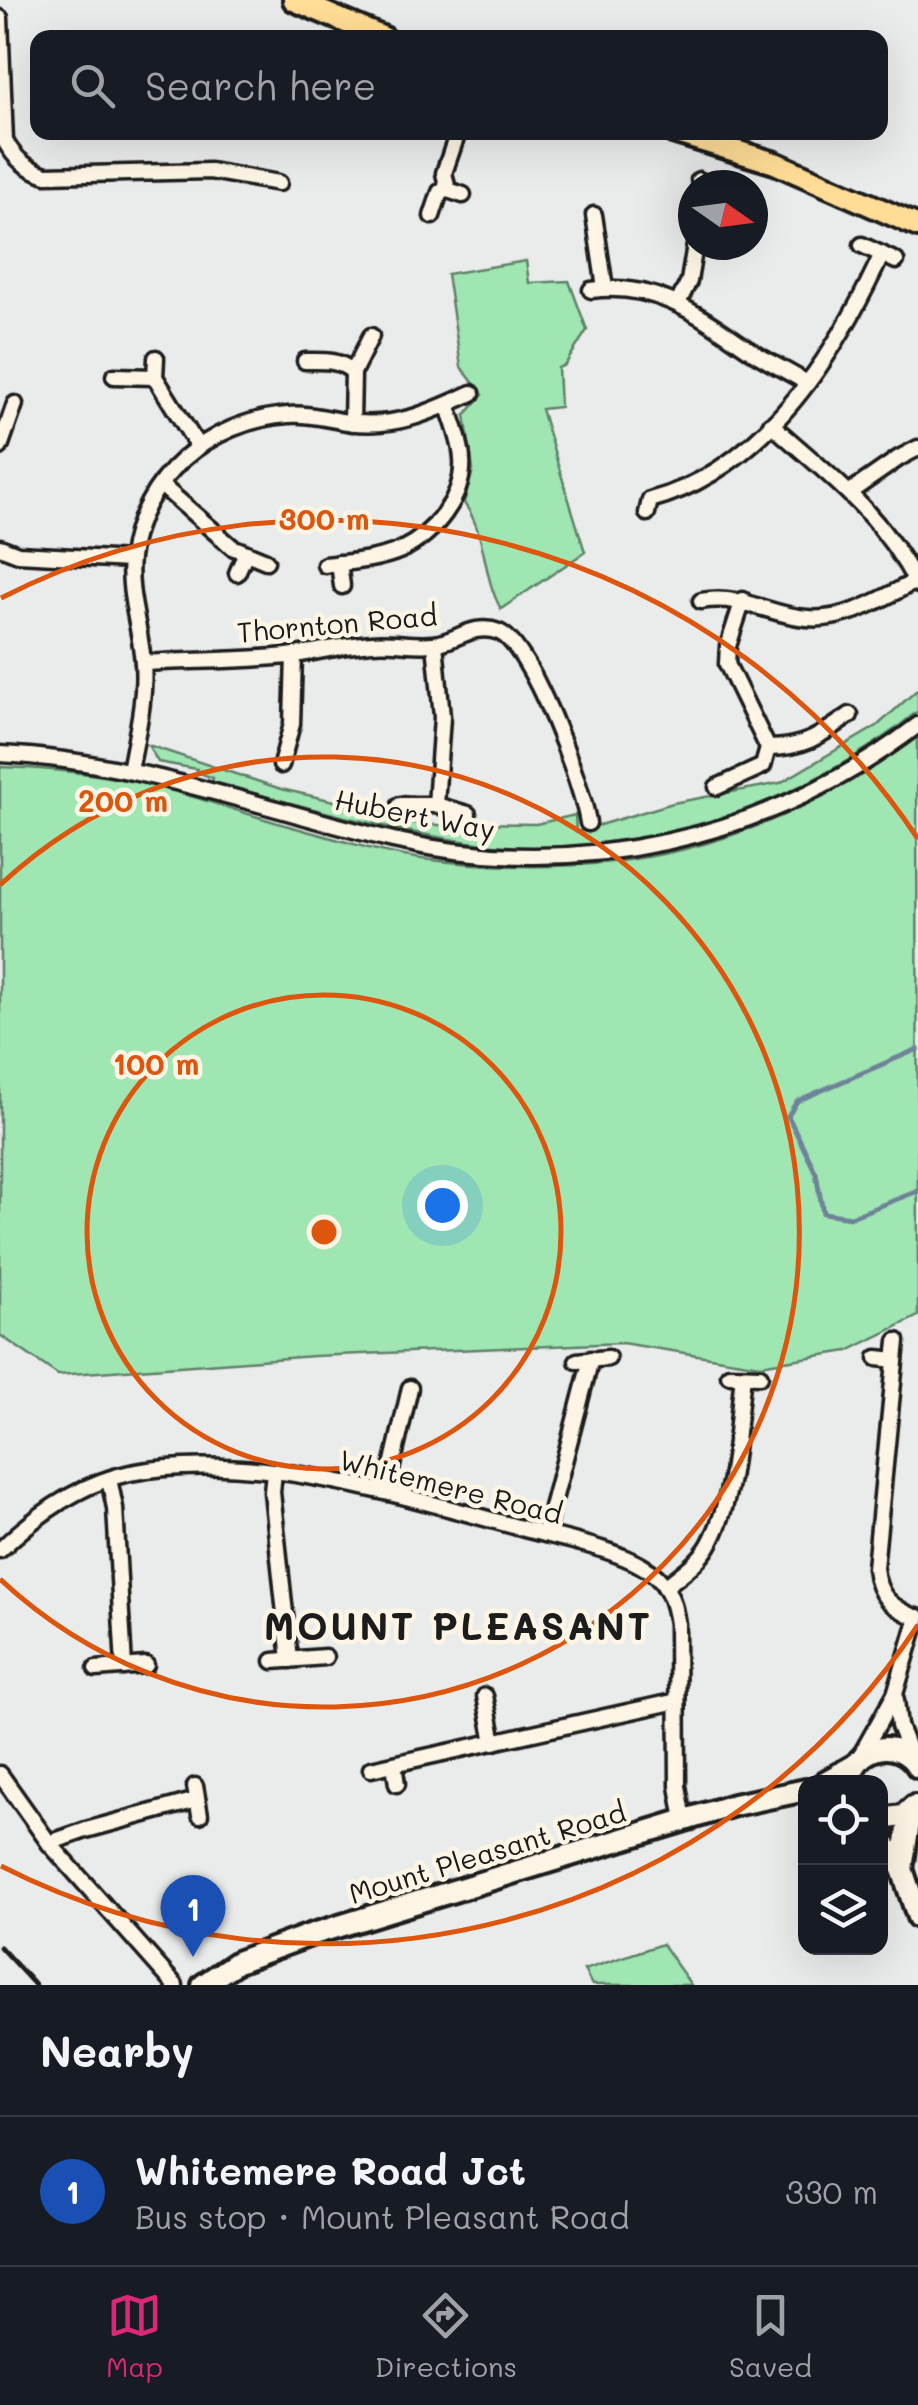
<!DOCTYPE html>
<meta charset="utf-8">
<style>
:root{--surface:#171b24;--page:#20242c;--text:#f1f3f6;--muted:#9ea1a6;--line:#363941;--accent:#db2777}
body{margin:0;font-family:Mali,sans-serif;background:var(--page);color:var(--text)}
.controls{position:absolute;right:30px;bottom:30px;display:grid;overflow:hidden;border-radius:20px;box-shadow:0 10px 40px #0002}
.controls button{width:90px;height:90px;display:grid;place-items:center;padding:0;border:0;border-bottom:2px solid var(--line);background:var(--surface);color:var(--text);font:50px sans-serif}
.compass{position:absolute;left:678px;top:170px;width:90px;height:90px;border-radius:50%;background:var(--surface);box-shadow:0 10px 40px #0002;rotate:104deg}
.you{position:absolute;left:442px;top:1205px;width:35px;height:35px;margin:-25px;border:8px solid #fff;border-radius:50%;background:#1a73e8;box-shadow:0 0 0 15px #1a73e833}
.badge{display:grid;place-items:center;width:65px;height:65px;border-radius:50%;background:var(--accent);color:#fff;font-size:32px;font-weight:700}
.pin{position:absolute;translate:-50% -82px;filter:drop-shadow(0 2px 5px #0008)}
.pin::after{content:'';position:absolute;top:52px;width:35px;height:30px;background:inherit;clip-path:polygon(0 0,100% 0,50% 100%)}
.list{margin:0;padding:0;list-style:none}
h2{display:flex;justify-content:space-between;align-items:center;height:130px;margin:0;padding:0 40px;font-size:42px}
h2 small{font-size:32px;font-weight:400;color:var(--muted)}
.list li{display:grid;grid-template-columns:65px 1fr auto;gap:30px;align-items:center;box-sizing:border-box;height:150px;padding:0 40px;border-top:2px solid var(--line)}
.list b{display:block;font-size:38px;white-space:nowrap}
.list p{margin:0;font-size:32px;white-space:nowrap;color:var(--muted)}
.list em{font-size:32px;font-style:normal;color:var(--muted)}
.icon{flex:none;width:55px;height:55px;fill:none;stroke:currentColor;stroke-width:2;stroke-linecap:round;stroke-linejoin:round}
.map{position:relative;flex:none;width:918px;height:1985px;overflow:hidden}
.search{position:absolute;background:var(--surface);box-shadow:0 10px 40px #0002;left:30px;right:30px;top:30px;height:110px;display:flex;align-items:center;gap:25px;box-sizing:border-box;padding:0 35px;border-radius:20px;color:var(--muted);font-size:38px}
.sheet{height:280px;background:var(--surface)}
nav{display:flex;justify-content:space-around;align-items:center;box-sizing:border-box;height:140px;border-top:2px solid var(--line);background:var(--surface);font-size:28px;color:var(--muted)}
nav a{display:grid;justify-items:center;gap:5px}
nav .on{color:var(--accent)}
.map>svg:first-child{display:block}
.green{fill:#9fe6b3;stroke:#5e8168;stroke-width:2.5}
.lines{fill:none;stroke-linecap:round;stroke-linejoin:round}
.stream{stroke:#6e8397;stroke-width:5}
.street-casing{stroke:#1c1c1c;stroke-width:21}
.secondary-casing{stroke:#1c1c1c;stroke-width:28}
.primary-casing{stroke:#1c1c1c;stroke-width:28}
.street{stroke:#fcf5e5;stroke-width:14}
.secondary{stroke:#fcf5e5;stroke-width:20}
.primary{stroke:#ffdd96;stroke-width:20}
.rail{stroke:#1c1c1c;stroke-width:5}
.ring{fill:none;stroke:#de560d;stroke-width:5}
.labels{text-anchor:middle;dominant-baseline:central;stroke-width:9;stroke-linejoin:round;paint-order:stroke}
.street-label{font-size:28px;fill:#1c1c1c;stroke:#fcf5e5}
.district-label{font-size:38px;font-weight:bold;letter-spacing:2.5px;fill:#1c1c1c;stroke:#fcf5e5}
.centre{fill:#de560d;stroke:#fcf5e5;stroke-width:5}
.ring-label{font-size:30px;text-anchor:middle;font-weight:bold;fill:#de560d;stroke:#fcf5e5;stroke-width:9;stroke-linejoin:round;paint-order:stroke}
</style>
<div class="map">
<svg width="918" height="1985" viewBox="0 0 918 1985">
<rect width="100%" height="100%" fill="#eaebeb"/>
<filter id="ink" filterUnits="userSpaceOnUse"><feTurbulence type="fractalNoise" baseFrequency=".01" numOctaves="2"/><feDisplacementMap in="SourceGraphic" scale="20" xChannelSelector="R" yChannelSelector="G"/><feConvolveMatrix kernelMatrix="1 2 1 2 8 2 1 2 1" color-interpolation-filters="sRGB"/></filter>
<g filter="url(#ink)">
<!-- green -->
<g class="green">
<path d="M526 261 529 283 569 281 587 330 565 365 558 368 560 407 541 409 585 552 501 609C482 576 487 534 464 503L473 470 465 415 483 395 461 367 447 274Z"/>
<path d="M918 689V711C810 801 643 861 501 846 403 836 307 807 212 782L213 778 197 772V769L158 762 148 745 281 789 392 814 414 823 463 827 473 823 536 824 575 815 576 832 673 803 780 783 877 726Z"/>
<path d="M917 737 918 1316 848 1351 760 1365 622 1343 314 1356 58 1375 0 1335V767C40 768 81 772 121 779 180 789 238 813 296 828 337 839 380 853 422 859 614 883 759 851 917 737Z"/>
<polygon points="662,1944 691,1985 592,1985 584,1970"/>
</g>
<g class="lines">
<!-- stream -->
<polyline class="stream" points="918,1049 797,1101 788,1116 816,1173 823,1213 851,1217 918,1191"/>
<!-- street casing -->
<g class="street-casing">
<g id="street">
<path d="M0 18 5 141C15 159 26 168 46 175L210 171 279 183"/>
<polyline points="458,132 444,173 448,190 463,195"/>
<polyline points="699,180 700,185"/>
<polyline points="594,215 605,288"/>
<polyline points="432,216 440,192 448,190"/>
<polyline points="862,245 896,261"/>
<path d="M591 290C658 281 701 317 753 352 770 363 789 372 807 383"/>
<polyline points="678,303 689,281 695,245"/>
<polyline points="156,358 155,377 197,445"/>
<path d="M305 361C323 361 339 359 353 372"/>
<polyline points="114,376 155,377"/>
<polyline points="352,423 353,372 371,336"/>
<path d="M771 424C833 479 878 510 918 585"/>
<polyline points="0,447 15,404"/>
<polyline points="161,485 232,547 266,561"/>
<polyline points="850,492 899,458 918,448"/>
<path d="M647 513 650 500C764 470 836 355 882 254"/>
<polyline points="0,547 18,554 130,560"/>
<polyline points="339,563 342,586"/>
<path d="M325 565C349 562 378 560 401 550 434 534 465 497 462 459 461 441 453 423 448 406"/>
<polyline points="237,573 245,555"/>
<path d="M701 601C744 594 768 615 807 618 846 622 882 598 916 581"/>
<polyline points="435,644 442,717 436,805"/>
<path d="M143 663C194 660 246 661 296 655 321 651 346 645 372 643 392 641 413 646 433 644 456 642 473 622 499 632 531 645 583 787 588 823"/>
<path d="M768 748C804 748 820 736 850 715"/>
<path d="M0 754C135 760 263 809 393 840 576 882 769 840 918 725"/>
<polyline points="281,765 292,724 294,655"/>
<path d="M130 771C136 736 146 699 143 664 141 629 127 594 131 558 140 478 210 421 288 415 309 413 327 419 348 422 395 429 431 412 472 393"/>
<polyline points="717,787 763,766 768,748 727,664 728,646 743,600"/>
<polyline points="400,805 436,805 468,814"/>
<path d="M897 1341 875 1568C878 1597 891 1607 917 1618"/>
<polyline points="877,1358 895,1360"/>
<polyline points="577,1361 608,1358"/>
<polyline points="729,1375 760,1376"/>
<polyline points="274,1472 272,1492 290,1660"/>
<polyline points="109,1479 115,1508 124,1667"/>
<polyline points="386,1492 410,1388"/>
<polyline points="545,1534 591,1359"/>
<path d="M0 1550C35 1516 81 1483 130 1473 253 1449 402 1496 521 1528 558 1538 620 1549 651 1572 669 1585 674 1603 677 1624L678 1786 684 1820"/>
<path d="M665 1587C681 1574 700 1562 710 1543 736 1495 736 1429 743 1376"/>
<polyline points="273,1661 325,1657"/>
<polyline points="96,1669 146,1665"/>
<polyline points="485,1696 494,1742"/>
<polyline points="896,1700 899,1726 911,1756"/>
<polyline points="859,1758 895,1694 918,1617"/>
<polyline points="394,1765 397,1784"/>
<polyline points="371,1769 677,1701"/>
<polyline points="0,1774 49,1843 175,1985"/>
<polyline points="195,1786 200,1815"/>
<polyline points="49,1843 86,1830 197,1800"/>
</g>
</g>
<!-- secondary casing -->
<g class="secondary-casing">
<g id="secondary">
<polyline points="825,1782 855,1765"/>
<path d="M850 1782C854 1746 898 1735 918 1767"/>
<polyline points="880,1819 903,1816 914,1806"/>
<polyline points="880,1837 902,1869 918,1917"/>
<polyline points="902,1869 911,1809"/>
<polyline points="203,1985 237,1962 310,1935 734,1805 806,1790"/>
</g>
</g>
<!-- primary casing -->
<g class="primary-casing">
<g id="primary">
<polyline points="294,0 384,38"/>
<polyline points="673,132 775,163 918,226"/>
</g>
</g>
<!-- street -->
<use href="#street" class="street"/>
<!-- secondary -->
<use href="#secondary" class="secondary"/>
<!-- primary -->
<use href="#primary" class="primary"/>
<!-- rail -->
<polyline class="rail" points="0,1947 35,1985"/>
</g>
</g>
<!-- distance rings -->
<g class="ring">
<circle cx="324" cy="1232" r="237"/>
<path d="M0 885A475 475 0 1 1 0 1579"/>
<path d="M918 1625A712 712 0 0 1 1 1866M1 598A712 712 0 0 1 918 839"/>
</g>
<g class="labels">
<!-- street labels -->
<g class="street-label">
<text transform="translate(337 623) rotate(-5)">Thornton Road</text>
<text transform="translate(415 814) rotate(11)">Hubert Way</text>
<text transform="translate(451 1486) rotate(14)">Whitemere Road</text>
<text transform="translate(487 1852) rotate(-17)">Mount Pleasant Road</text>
</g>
<!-- district labels -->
<g class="district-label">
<text x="458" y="1625">MOUNT PLEASANT</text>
</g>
</g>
<circle cx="324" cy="1232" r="15" class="centre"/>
<g class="ring-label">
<text x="324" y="530">300 m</text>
<text x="123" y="812">200 m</text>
<text x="156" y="1075">100 m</text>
</g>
</svg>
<div class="controls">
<button><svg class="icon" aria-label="locate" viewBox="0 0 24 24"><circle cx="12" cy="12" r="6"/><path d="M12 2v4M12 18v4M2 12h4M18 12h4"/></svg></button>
<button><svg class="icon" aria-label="layers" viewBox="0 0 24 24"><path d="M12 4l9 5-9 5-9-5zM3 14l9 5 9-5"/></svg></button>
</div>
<svg class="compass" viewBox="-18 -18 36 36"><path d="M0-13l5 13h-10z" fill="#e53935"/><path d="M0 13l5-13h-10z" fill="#9ea1a6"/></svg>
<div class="you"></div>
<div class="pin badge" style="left:193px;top:1957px;background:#1a4fb4">1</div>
<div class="search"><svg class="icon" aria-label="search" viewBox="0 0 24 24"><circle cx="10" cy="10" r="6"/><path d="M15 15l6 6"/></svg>Search here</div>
</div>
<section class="sheet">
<h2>Nearby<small></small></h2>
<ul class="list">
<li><span class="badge" style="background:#1a4fb4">1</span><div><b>Whitemere Road Jct</b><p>Bus stop · Mount Pleasant Road</p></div><em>330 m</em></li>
</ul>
</section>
<nav>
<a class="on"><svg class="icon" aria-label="map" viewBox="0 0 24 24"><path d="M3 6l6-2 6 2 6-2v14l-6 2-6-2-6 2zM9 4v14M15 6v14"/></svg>Map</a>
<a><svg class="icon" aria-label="directions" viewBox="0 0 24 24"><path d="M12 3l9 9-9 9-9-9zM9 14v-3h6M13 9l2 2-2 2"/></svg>Directions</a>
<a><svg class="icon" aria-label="saved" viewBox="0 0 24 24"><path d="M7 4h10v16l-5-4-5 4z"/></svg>Saved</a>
</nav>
